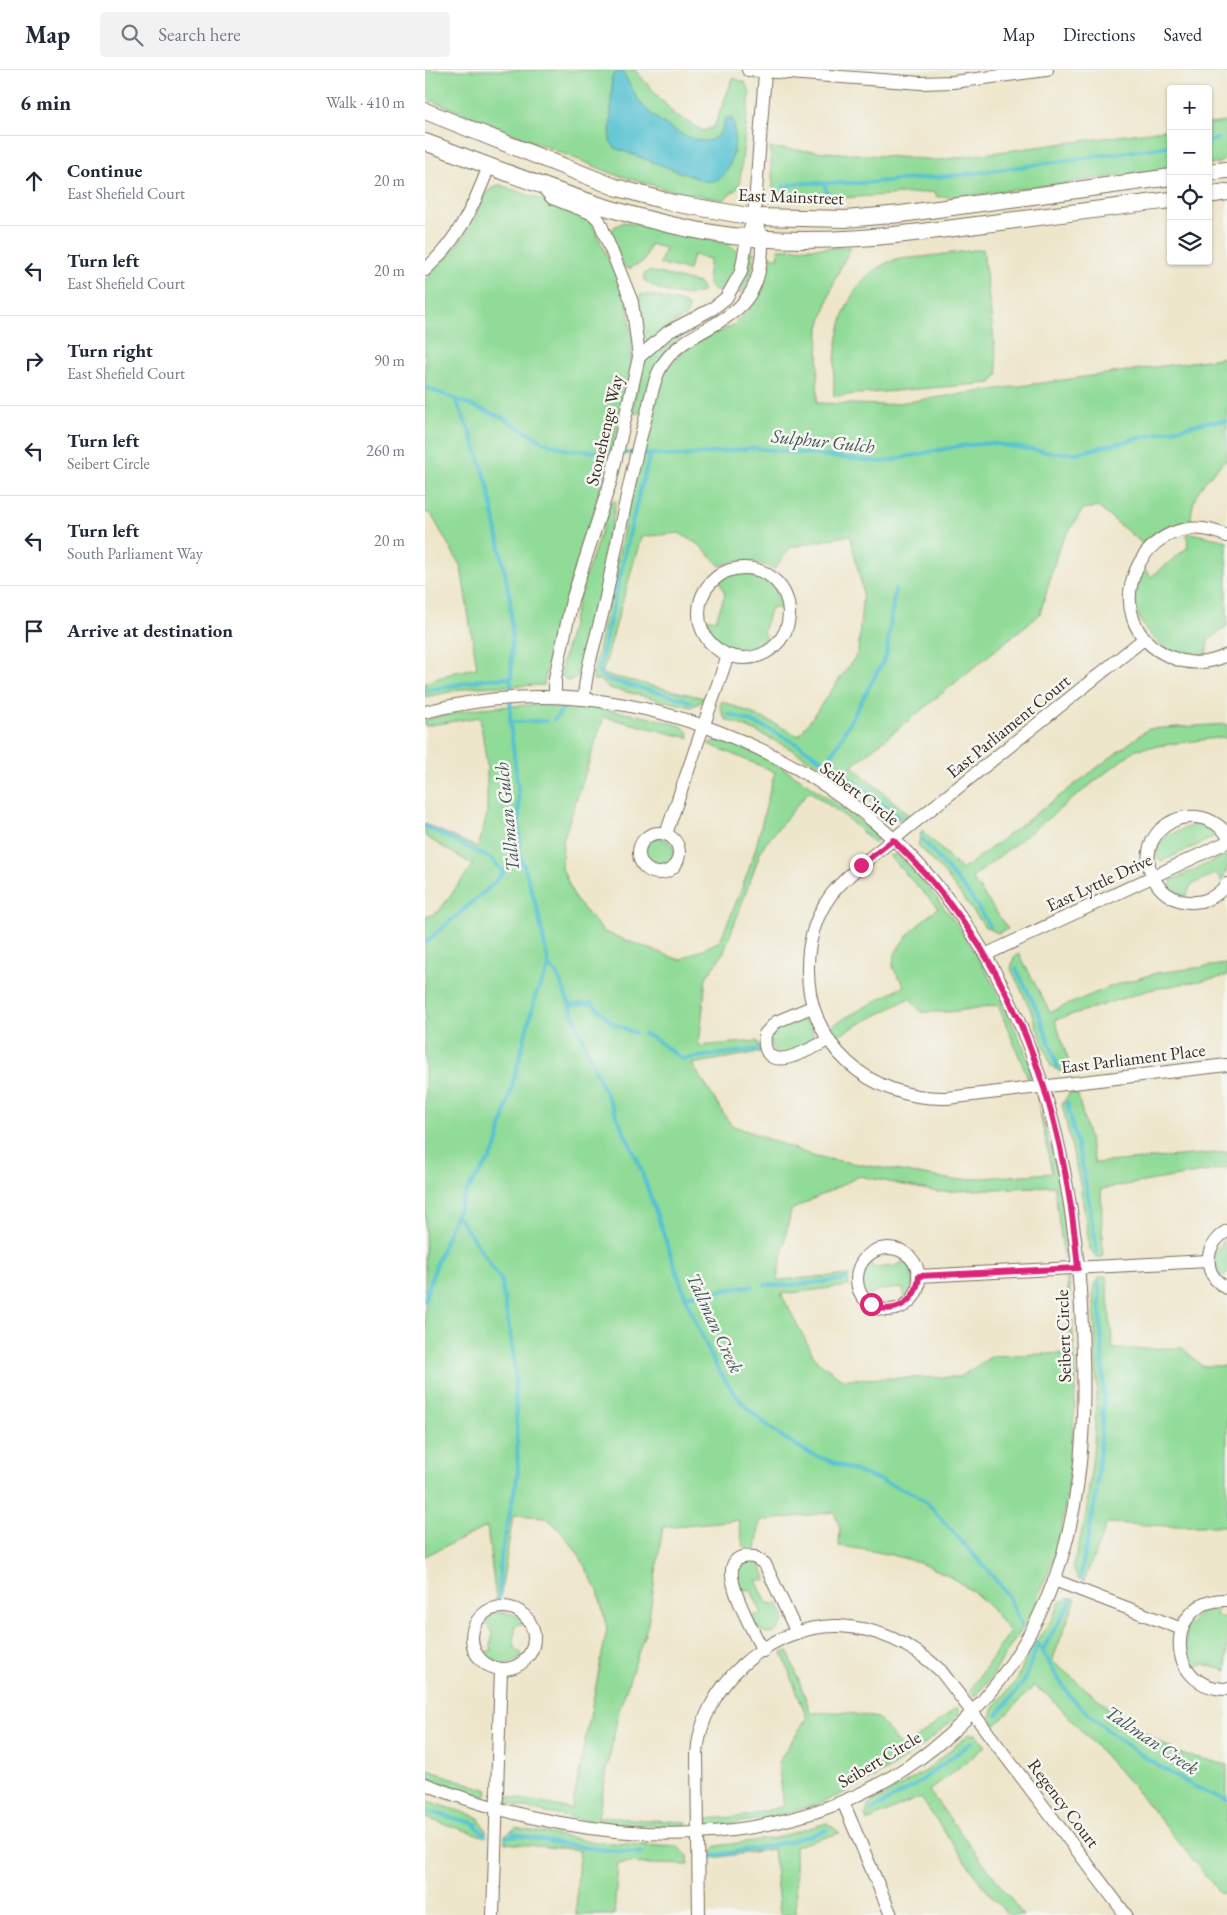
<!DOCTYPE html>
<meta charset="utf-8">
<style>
:root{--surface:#fff;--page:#f2f2f3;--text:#1f2937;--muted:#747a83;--line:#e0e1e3}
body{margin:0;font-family:"EB Garamond",serif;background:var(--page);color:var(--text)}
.controls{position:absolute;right:15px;top:15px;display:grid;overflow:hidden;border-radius:5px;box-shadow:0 1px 4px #0004}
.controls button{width:45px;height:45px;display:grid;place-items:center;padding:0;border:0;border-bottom:1px solid var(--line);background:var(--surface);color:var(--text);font:25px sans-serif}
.stop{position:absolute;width:15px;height:15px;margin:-11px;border:4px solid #db2777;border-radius:50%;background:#fff}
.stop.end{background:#db2777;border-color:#fff;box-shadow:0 1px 5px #0008}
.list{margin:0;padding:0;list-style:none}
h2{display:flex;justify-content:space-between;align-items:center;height:65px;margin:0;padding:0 20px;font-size:21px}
h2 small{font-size:16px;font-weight:400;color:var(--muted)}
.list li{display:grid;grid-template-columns:32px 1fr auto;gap:15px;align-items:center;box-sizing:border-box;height:90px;padding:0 20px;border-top:1px solid var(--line)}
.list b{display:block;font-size:19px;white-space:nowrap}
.list p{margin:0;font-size:16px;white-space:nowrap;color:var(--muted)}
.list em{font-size:16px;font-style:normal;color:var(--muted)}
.icon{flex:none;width:28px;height:28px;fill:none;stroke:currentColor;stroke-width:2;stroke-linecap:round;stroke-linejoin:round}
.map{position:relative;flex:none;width:802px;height:1845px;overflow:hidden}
header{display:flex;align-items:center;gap:30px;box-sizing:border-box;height:70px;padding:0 25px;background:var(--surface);border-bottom:1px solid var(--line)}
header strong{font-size:24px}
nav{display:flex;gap:28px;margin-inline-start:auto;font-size:18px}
.search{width:350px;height:45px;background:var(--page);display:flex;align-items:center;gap:12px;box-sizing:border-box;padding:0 18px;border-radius:5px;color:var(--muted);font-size:19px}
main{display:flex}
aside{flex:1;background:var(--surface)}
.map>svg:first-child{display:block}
.green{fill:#90db97;stroke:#66825a}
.water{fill:#57c2d1;stroke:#497678}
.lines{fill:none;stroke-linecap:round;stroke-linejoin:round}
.stream{stroke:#57c2d1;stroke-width:4}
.minor-casing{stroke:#7a6c5b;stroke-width:14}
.major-casing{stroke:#7a6c5b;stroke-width:18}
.minor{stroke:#fff;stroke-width:12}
.major{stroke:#fff;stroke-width:16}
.route{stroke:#db2777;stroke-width:6}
.labels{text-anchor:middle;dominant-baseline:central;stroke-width:5;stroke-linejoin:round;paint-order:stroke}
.street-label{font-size:18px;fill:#3b2a1e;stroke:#f6f6f2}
.water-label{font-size:19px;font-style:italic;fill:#435854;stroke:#f6f6f2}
</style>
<header>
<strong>Map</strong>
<div class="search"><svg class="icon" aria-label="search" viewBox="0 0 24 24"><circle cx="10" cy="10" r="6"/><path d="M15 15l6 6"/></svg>Search here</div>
<nav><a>Map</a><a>Directions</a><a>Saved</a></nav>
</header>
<main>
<aside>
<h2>6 min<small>Walk · 410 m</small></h2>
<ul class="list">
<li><svg class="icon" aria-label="ahead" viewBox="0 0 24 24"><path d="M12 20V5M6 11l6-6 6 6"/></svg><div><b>Continue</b><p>East Shefield Court</p></div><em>20 m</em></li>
<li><svg class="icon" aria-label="left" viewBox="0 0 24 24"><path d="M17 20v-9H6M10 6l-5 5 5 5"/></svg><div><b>Turn left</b><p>East Shefield Court</p></div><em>20 m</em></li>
<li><svg class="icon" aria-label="right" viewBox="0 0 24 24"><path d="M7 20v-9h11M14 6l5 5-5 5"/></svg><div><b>Turn right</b><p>East Shefield Court</p></div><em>90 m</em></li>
<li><svg class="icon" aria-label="left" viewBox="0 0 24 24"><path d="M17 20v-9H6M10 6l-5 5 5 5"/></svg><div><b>Turn left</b><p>Seibert Circle</p></div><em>260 m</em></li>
<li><svg class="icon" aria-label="left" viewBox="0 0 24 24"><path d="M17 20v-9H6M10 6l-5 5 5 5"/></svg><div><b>Turn left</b><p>South Parliament Way</p></div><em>20 m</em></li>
<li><svg class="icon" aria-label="arrive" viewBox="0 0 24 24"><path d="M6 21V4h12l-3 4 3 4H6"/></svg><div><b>Arrive at destination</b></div></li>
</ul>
</aside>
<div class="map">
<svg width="802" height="1845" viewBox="0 0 802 1845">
<rect width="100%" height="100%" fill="#f6f6f2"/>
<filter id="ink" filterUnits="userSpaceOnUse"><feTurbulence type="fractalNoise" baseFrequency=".02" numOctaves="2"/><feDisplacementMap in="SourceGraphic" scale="10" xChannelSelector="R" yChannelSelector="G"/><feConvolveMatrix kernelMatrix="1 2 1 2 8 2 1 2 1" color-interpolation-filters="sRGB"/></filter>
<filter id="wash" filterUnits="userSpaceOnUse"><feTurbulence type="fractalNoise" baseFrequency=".0096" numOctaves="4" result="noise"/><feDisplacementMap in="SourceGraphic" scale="20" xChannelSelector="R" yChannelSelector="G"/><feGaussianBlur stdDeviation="1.12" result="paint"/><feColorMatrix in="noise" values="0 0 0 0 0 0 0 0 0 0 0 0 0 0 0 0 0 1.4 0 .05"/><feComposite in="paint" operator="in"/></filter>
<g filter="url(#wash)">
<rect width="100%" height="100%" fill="#eee6cb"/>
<!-- green -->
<g class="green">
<polygon points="0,0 210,0 248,43 278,61 289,57 308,8 319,12 325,21 314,117 298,130 241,119 189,104 0,28"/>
<polygon points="801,52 802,88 794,93 783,94 783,54"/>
<polygon points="746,59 746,99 543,126 512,127 510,122 383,130 359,129 349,123 348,119 345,78 514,90"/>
<polygon points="75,115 160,145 165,150 200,224 207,263 207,289 196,345 170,439 145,515 130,583 124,583 119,615 49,617 0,627 0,613 30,602 52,598 36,497 6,444 0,442 0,209 30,178 50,148 61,123 70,116"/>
<path d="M199 152 305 174 314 183V195L301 218C277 229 283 200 285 189L268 185 264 200 235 194 240 178 225 174 219 191 203 199 198 196 186 166 189 157Z"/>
<path d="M426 177 410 209 394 257 392 333 459 335 802 287V391L800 390C781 411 767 421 766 450L738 458 717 473 673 437 658 439 634 477 615 544 427 696 484 745 481 748 467 750C417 709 362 671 300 649L295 636 297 631 342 650 374 666 433 583 438 521 425 465 366 477 349 499C330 490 314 488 295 496L276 476 254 463 216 467 177 604 279 628 278 631 266 637 184 618 175 610H168V604L208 415 238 304 255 284 265 276 308 255 323 240 336 220 346 186 354 188 353 179Z"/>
<path d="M558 179 573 304 566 313 409 326C408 279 414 210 467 191 476 188 487 188 497 187 517 184 538 182 558 179Z"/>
<polygon points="327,181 329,184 326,205 318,222 313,223"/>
<path d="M224 201 274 213 278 219 277 222C257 228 235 223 219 210V204Z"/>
<polygon points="221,224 258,233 264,237 262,245 225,271 218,270 212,228 215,225"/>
<path d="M268 255 267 259C231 283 230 303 217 342L210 344 207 338 219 292 245 266Z"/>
<polygon points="191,431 177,513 154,605 149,610 142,611 135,604 155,522 185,436 187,432"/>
<path d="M766 463 802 471V556L783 571 781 587C750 590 722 572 712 542 711 537 708 529 709 524 711 515 715 506 718 498L726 507 763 477 762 464Z"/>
<path d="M313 503C336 502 356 514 356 539L346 537 338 562 343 574C325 594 273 575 280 548L291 550 300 524 295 511 303 505Z"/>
<path d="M122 634 162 636 227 648 257 656 263 662 264 668 179 647 138 770 137 798 150 829 179 862 255 890 295 871C308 839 323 807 332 773 338 749 343 726 350 702L283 674C307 653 431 747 453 766L452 771 449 773 422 748 384 721 337 778 299 882 281 907 274 976 332 971 336 982 267 994 306 1055 391 1087 529 1110 627 1103 612 1027 632 1103 644 1187 639 1189 629 1116 512 1122 435 1106 366 1140 352 1210 423 1205 424 1216 356 1224 391 1290 417 1309 535 1307 567 1286 645 1283 642 1209H644L651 1311 646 1397 636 1461 628 1491 607 1541 566 1608 550 1626 544 1622 585 1562C575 1550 566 1536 554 1527 513 1492 466 1483 414 1476L415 1458 409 1442 335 1451 331 1480 319 1479 313 1450 238 1457 223 1554 193 1644 173 1747 262 1752 261 1756C201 1756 140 1750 82 1733L81 1726 147 1739 182 1559 173 1521 154 1485 133 1458 120 1447 88 1445 75 1530H71L62 1457 0 1486V848L13 842 48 795 0 766V754L53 778 62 744V696L55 647 0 656V650L54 638Z"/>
<polygon points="802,654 802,670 798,667 711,679 547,808 583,859 573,863 560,857 520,804 493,775 497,760 537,800 723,659"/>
<polygon points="772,753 788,761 787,768 737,791 731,787 737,768"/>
<circle cx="234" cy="783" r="15"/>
<path d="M472 784C523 835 560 892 589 957 596 972 606 993 606 1008H603L573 935 524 942H496L485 928 411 966 405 956 479 916C476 910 469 902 468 896 466 876 499 849 513 838L464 786Z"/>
<polygon points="799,786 802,787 802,800 796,811 791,803 766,815 761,826 749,822 745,817 747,810"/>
<polygon points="594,884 625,942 687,916 732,903 802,894 802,906 724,920 630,950 648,1004 639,1004 626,996 606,941 586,899 589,887"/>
<path d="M372 949C385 949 395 965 382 975 376 979 366 982 359 985L349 981C338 959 355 955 372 949Z"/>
<polygon points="652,1022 670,1093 802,1082 802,1098 676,1119 678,1187 672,1187 665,1179 655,1114 637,1034 645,1023"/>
<path d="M799 1170V1178H802V1204L796 1207C785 1190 787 1186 799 1170Z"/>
<path d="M444 1188H447V1198L471 1196 481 1190C490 1200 490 1212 485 1224L479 1227 478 1218 453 1220 444 1226C433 1216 433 1199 444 1188Z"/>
<polygon points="681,1206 688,1279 757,1278 777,1296 802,1296 802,1456 742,1456 682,1453 659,1511 653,1509 648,1498 661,1445 669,1374 672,1315 668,1216 675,1207"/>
<path d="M324 1491C333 1494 341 1500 341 1511L331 1510 342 1533 353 1534C355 1538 359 1544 359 1549 358 1560 343 1568 334 1559 330 1556 328 1550 326 1546L337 1544 326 1520 314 1519 311 1499 314 1495Z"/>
<polygon points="645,1527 651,1529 627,1591 689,1642 751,1682 802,1695 802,1824 795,1823 706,1714 625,1627 609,1616 571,1655 566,1648 568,1639 593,1608 603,1583 627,1549 635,1532"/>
<polygon points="794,1536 791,1546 802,1549 802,1601 779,1594 766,1597 761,1590 761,1559 776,1542"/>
<path d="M73 1542 91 1545 100 1553 90 1555 89 1578 97 1584 96 1588C83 1597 63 1598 56 1582L66 1581 67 1561 58 1552C61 1545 67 1543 73 1542Z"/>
<path d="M363 1581 386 1643 418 1642 453 1648 478 1679 532 1637 534 1644C477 1699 403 1740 324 1751 310 1753 296 1756 282 1754L281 1749 322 1746 359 1736 353 1692 382 1648 357 1583Z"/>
<polygon points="544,1664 551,1664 561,1676 504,1721 598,1845 583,1845 557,1815 495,1727 442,1751 440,1746 444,1735 502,1700"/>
<polygon points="0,1699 63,1720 62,1725 59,1727 0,1707"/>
<polygon points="0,1730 53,1747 61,1761 61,1767 0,1748"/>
<polygon points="402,1753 415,1763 370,1776 371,1845 355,1845 348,1779 282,1789 291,1776 349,1768"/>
<polygon points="91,1758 171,1772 253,1777 263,1786 264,1795 193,1793 189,1845 151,1845 154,1780 80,1773 80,1765"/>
</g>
<!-- water -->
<path class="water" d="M192 2H198C204 13 210 26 218 36 230 49 267 76 285 70 295 67 298 58 300 49L305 47 308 50C313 70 308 117 279 111L190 78 185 71 187 6Z"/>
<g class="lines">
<!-- stream -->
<g class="stream">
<polyline points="783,71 793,69"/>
<polyline points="399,113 402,122"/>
<polyline points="358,117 374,113 438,113 535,105 746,76"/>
<polyline points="0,317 76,347 119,372 143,380 258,386 329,378 457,392 534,376 566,373 628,383 652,383 781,352 802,351"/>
<path d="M225 385 212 431 174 598 175 605C182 613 248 623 266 632"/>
<polyline points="0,621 60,609 87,608"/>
<path d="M303 644C361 659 426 709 473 746"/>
<polyline points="129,650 141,635"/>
<polyline points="85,652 121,651"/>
<polyline points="402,694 461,586 470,519"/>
<polyline points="0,756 68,790 78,802"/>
<polyline points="497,769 544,824 565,856"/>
<polyline points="0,873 67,815 85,795 97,793"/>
<polyline points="124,897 132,903 172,1005 213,1091 264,1237 291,1296 307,1320 321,1337 353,1364 384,1383 490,1424 503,1434 566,1504 583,1525 597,1558"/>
<polyline points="591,899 614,944 633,998"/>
<polyline points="145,935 167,933 187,953 210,963"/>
<polyline points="219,964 230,969 257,989 336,979"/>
<polyline points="642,1033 659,1103 672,1181"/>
<polyline points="32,1145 76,1210 89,1287 93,1403 75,1490 74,1532"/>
<polyline points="340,1215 366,1215 423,1209"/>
<polyline points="260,1226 327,1216"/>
<path d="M0 1229C11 1194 24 1157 41 1123 49 1107 64 1095 71 1078L111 924 124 897 113 842 95 783 93 718 85 652 87 565 85 529 63 416 47 367 31 331"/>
<polyline points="672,1416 679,1329 674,1213"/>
<polyline points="655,1508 672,1422"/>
<path d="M612 1572C624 1592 633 1612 649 1630 682 1665 756 1715 802 1730"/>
<polyline points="617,1581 647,1529"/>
<polyline points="572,1645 598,1613 613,1574"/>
<polyline points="447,1740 489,1716 547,1672"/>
<polyline points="0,1741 52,1754"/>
<polyline points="48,1753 60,1765"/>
<path d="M88 1763C129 1775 174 1780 217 1783"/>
<polyline points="81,1767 94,1765"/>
<polyline points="282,1787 363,1772 402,1760"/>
</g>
</g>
</g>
<g filter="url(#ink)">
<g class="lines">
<!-- minor casing -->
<g class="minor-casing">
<g id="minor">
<polyline points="323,0 496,13 528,12 622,0"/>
<polyline points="117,116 127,128 168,144 174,150 207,232 214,287"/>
<path d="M0 200C33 170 49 136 64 96"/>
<path d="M802 466C718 427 663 553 746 587 764 595 784 594 802 585"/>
<circle cx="319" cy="543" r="45"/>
<path d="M720 568 436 795C426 804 414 814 406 825 391 845 383 871 383 896 381 975 445 1030 522 1028L802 995"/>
<polyline points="130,627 130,608 147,530 186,410 214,287 243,262 287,239 301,228 316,202 322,168 329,147 340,3"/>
<path d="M159 628C161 595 173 564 180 532 192 471 204 410 220 350 225 334 227 314 235 299 259 254 322 259 334 201 339 177 338 169 329 147"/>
<path d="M0 642C98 616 198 625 292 661 538 754 636 971 655 1220 661 1314 663 1415 631 1505 610 1565 572 1622 524 1665 378 1794 171 1781 0 1714"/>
<circle cx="234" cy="783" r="20"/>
<polyline points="241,764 303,585"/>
<path d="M802 764C766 722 703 764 730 811 736 821 746 828 757 831 775 835 791 828 802 814"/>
<polyline points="562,884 802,772"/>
<path d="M387 937 351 952 340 964C335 1010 385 979 403 970"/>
<path d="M802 1161C779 1174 776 1205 802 1218"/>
<circle cx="463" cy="1209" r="31"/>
<polyline points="493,1206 783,1191"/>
<polyline points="629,1510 757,1559"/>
<path d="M802 1530C739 1528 739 1619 802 1619"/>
<circle cx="78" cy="1568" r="31"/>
<path d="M338 1581C330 1563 278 1479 329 1487L340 1494 372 1563"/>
<polyline points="418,1732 466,1845"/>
<polyline points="68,1845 76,1599"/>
<path d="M274 1845 272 1685C275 1617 345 1554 414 1556 453 1558 488 1575 516 1601L701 1845"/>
</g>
</g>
<!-- major casing -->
<g class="major-casing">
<g id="major">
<polyline points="0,41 190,117 248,133 329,147 421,149 476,144 746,107"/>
<path d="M0 72C100 109 201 152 307 166 390 176 470 166 552 155 616 147 681 138 746 130"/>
<polyline points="783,102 802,100"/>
<polyline points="783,125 802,122"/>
</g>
</g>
<!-- minor -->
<use href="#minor" class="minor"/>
<!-- major -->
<use href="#major" class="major"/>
</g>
</g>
<g class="lines" filter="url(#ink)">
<!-- route -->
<path class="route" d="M436 795 468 770C589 886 639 1034 653 1198L494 1206C492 1231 469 1247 446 1234"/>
</g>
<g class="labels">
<!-- street labels -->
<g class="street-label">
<text transform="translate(366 126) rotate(2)">East Mainstreet</text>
<text transform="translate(179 360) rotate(-77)">Stonehenge Way</text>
<text transform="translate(583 656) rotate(-39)">East Parliament Court</text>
<text transform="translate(435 723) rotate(37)">Seibert Circle</text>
<text transform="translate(674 812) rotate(-25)">East Lyttle Drive</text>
<text transform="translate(708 988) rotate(-7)">East Parliament Place</text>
<text transform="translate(638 1266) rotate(-92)">Seibert Circle</text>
<text transform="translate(454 1689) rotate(-31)">Seibert Circle</text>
<text transform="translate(639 1733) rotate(53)">Regency Court</text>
</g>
<!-- water labels -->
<g class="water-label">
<text transform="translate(398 371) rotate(6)">Sulphur Gulch</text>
<text transform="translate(82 747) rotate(-96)">Tallman Gulch</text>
<text transform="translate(290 1253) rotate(65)">Tallman Creek</text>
<text transform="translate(727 1670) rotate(34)">Tallman Creek</text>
</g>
</g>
</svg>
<div class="controls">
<button>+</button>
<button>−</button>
<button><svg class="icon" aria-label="locate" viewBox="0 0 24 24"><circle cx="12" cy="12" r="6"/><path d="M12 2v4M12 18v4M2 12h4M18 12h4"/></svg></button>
<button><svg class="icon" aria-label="layers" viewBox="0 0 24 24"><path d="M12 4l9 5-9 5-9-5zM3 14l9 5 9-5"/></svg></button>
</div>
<div class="stop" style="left:446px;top:1234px"></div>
<div class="stop end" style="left:436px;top:795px"></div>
</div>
</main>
